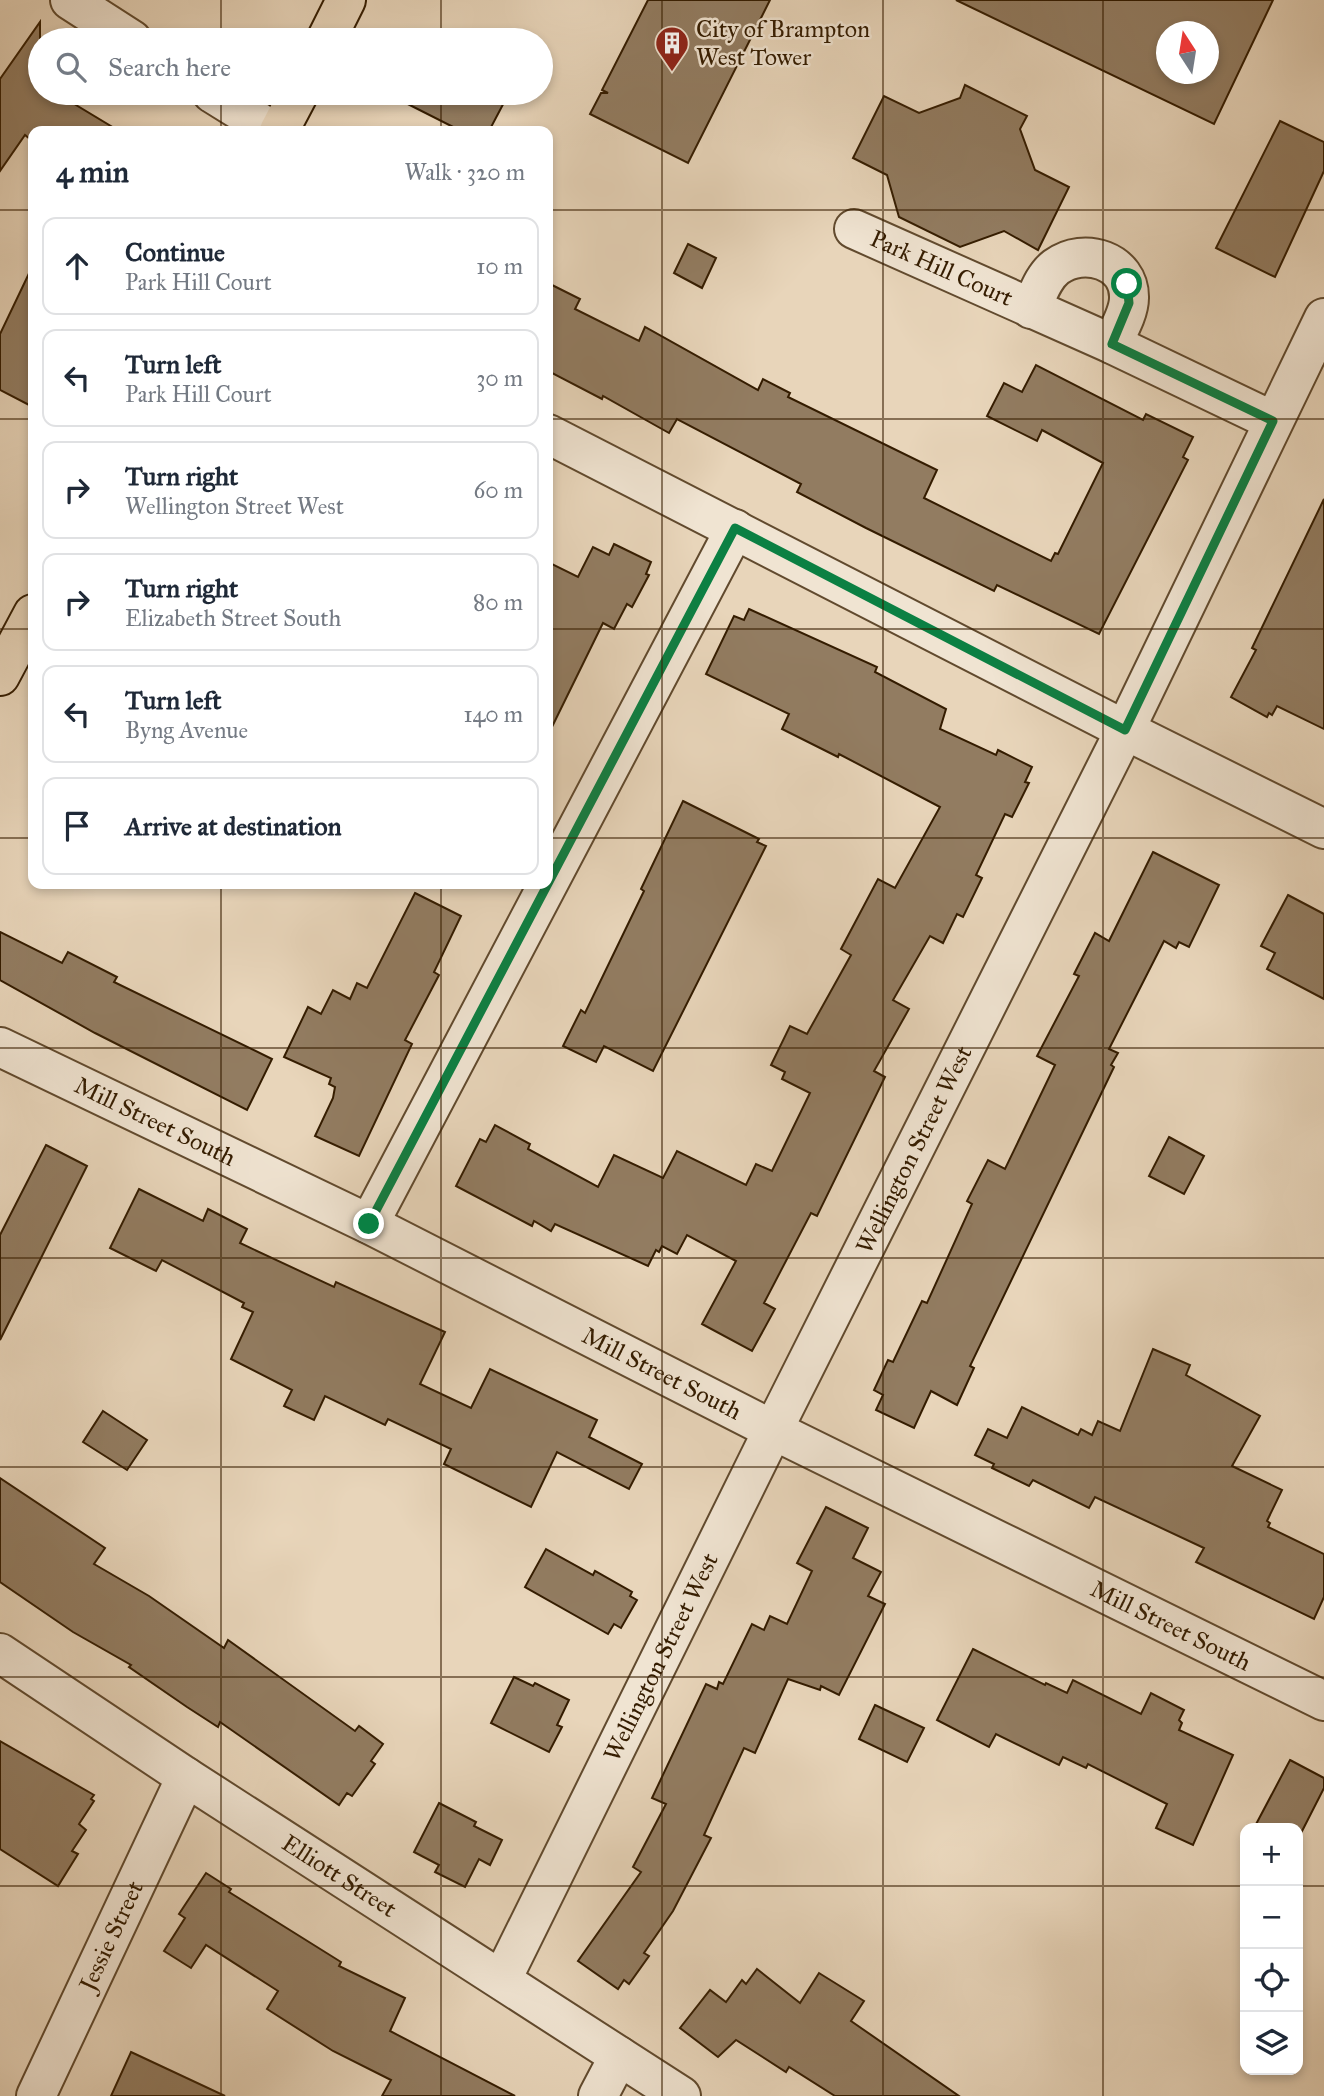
<!DOCTYPE html>
<meta charset="utf-8">
<style>
:root{--surface:#fff;--page:#f6f6f7;--text:#1f2937;--muted:#747a83;--line:#e0e1e3}
body{margin:0;font-family:"IM FELL Great Primer",serif;background:var(--page);color:var(--text)}
.controls{position:absolute;right:21px;bottom:21px;display:grid;overflow:hidden;border-radius:14px;box-shadow:0 4px 10px #0003}
.controls button{width:63px;height:63px;display:grid;place-items:center;padding:0;border:0;border-bottom:2px solid var(--line);background:var(--surface);color:var(--text);font:35px sans-serif}
.compass{position:absolute;left:1156px;top:21px;width:63px;height:63px;border-radius:50%;background:var(--surface);box-shadow:0 4px 10px #0003;rotate:348deg}
.stop{position:absolute;width:21px;height:21px;margin:-16px;border:5px solid #0b8043;border-radius:50%;background:#fff}
.stop.end{background:#0b8043;border-color:#fff;box-shadow:0 2px 7px #0008}
.list{margin:0;padding:0;list-style:none}
h2{display:flex;justify-content:space-between;align-items:center;height:91px;margin:0;padding:0 28px;font-size:30px}
h2 small{font-size:23px;font-weight:400;color:var(--muted)}
.list li{display:grid;grid-template-columns:46px 1fr auto;gap:21px;align-items:center;box-sizing:border-box;height:98px;margin:0 14px 14px;padding:0 14px;border:2px solid var(--line);border-radius:14px}
.list b{display:block;font-size:26px;white-space:nowrap}
.list p{margin:0;font-size:23px;white-space:nowrap;color:var(--muted)}
.list em{font-size:23px;font-style:normal;color:var(--muted)}
.icon{flex:none;width:38px;height:38px;fill:none;stroke:currentColor;stroke-width:2;stroke-linecap:round;stroke-linejoin:round}
.map{position:relative;flex:none;width:1324px;height:2096px;overflow:hidden}
.search{position:absolute;background:var(--surface);box-shadow:0 4px 10px #0003;left:28px;top:28px;width:525px;height:77px;display:flex;align-items:center;gap:18px;box-sizing:border-box;padding:0 24px;border-radius:38px;color:var(--muted);font-size:26px}
.panel{position:absolute;background:var(--surface);box-shadow:0 4px 10px #0003;left:28px;top:126px;width:525px;height:763px;border-radius:14px}
.map>svg:first-child{display:block}
.building{fill:#927c61;stroke:#341c00;stroke-width:2;fill-rule:evenodd}
.lines{fill:none;stroke-linecap:round;stroke-linejoin:round}
.minor-casing{stroke:#614a2e;stroke-width:42}
.major-casing{stroke:#341c00;stroke-width:42}
.minor{stroke:#f0e4d2;stroke-width:38}
.major{stroke:#e8d5ba;stroke-width:38}
.route{stroke:#0b8043;stroke-width:9}
.grid{fill:none;stroke:#341c00;stroke-width:2;stroke-opacity:0.55}
.labels{text-anchor:middle;dominant-baseline:central;stroke-width:5;stroke-linejoin:round;paint-order:stroke}
.poi-label{font-size:24px;fill:#341c00;stroke:#f0e4d2;text-anchor:start}
.street-label{font-size:24px;fill:#341c00;stroke:#f0e4d2}
</style>
<div class="map">
<svg width="1324" height="2096" viewBox="0 0 1324 2096">
<rect width="100%" height="100%" fill="#e8d5ba"/>
<filter id="stains"><feTurbulence type="fractalNoise" baseFrequency=".00286" numOctaves="4"/><feColorMatrix values="0 0 0 0 .2 0 0 0 0 .09 0 0 0 0 .02 0 0 0 .5 -.17"/></filter>
<radialGradient id="worn" r=".72"><stop offset=".6" stop-color="#630" stop-opacity="0"/><stop offset="1" stop-color="#630" stop-opacity=".3"/></radialGradient>
<!-- building -->
<g class="building">
<polygon points="648,0 770,0 688,163 590,114 601,93 608,93 602,90"/>
<path d="M956 0H1273L1214 124ZM1166 32H1208V74H1166Z"/>
<polygon points="40,22 40,93 56,93 119,131 33,131 30,139 25,135 0,171 0,79"/>
<polygon points="965,85 1027,116 1020,129 1035,170 1069,187 1038,250 1004,231 960,247 899,217 887,175 853,158 884,96 919,113 960,98"/>
<polygon points="386,93 509,93 489,131 461,131"/>
<polygon points="1280,121 1324,142 1324,171 1275,277 1216,248"/>
<polygon points="688,244 716,258 702,288 674,273"/>
<polygon points="33,265 33,407 0,390 0,334"/>
<polygon points="548,283 580,299 575,309 639,341 645,327 758,390 763,379 790,393 788,397 937,470 924,498 1051,561 1055,553 1058,554 1103,463 1042,430 1037,441 987,416 1004,383 1022,392 1036,365 1143,420 1146,414 1193,437 1183,457 1188,460 1099,634 997,585 994,591 866,528 797,492 801,484 677,419 669,433 603,396 602,399 548,371"/>
<polygon points="1324,499 1324,729 1277,706 1272,715 1269,713 1267,717 1231,697 1256,650 1252,648"/>
<polygon points="614,544 651,562 646,574 649,575 632,607 627,604 614,629 603,623 548,735 548,562 578,577 593,547 609,555"/>
<polygon points="749,609 877,667 875,672 946,709 940,729 996,755 998,750 1032,767 1025,782 1029,783 1012,817 1005,814 976,875 982,878 963,917 957,914 943,943 930,936 893,1000 909,1009 874,1071 885,1077 817,1216 811,1213 764,1303 775,1309 752,1351 702,1324 736,1261 687,1235 677,1254 662,1246 659,1252 656,1250 648,1266 555,1224 551,1231 534,1221 532,1226 456,1186 480,1139 486,1142 495,1125 530,1144 528,1149 598,1187 614,1155 663,1178 677,1151 746,1185 756,1164 772,1171 810,1093 782,1079 785,1072 771,1065 790,1026 807,1034 851,955 841,949 878,879 895,888 940,807 839,754 838,757 782,729 789,714 706,674 734,616 744,620"/>
<polygon points="683,801 759,839 757,842 766,846 653,1071 604,1046 596,1062 563,1046 581,1010 585,1013 644,891 641,889"/>
<polygon points="1153,852 1219,885 1189,947 1179,942 1176,948 1164,941 1109,1049 1118,1053 1111,1065 1114,1067 970,1366 974,1368 957,1405 931,1391 914,1428 876,1410 883,1395 874,1390 888,1360 893,1362 922,1301 927,1303 972,1204 967,1201 988,1160 1005,1169 1055,1065 1037,1056 1079,976 1074,974 1095,933 1109,941"/>
<polygon points="415,893 461,916 434,972 439,975 405,1040 412,1044 359,1156 315,1136 333,1098 335,1087 329,1084 331,1078 284,1057 308,1007 321,1014 333,990 350,999 357,983 367,988"/>
<polygon points="1288,895 1324,914 1324,999 1267,969 1275,953 1261,946"/>
<polygon points="0,932 62,963 68,952 117,977 114,982 272,1059 247,1110 95,1033 0,980"/>
<polygon points="1169,1137 1204,1156 1184,1194 1149,1176"/>
<polygon points="46,1145 87,1166 0,1340 0,1235"/>
<polygon points="139,1189 203,1221 208,1209 247,1229 240,1243 334,1287 336,1282 445,1332 420,1384 471,1408 490,1369 597,1420 589,1437 642,1464 629,1489 557,1452 531,1507 444,1464 451,1449 388,1419 385,1425 325,1396 314,1420 284,1406 292,1390 231,1359 253,1312 242,1307 244,1303 162,1260 156,1271 110,1248"/>
<polygon points="1153,1349 1190,1365 1186,1375 1260,1416 1232,1466 1282,1490 1267,1521 1270,1523 1268,1527 1324,1554 1324,1597 1314,1619 1196,1562 1204,1548 1095,1497 1089,1508 1033,1480 1029,1486 992,1468 994,1464 975,1455 988,1429 1007,1438 1022,1407 1078,1435 1081,1429 1092,1435 1098,1421 1120,1431"/>
<polygon points="103,1411 147,1440 127,1470 83,1442"/>
<polygon points="0,1478 105,1548 94,1564 149,1596 224,1648 228,1640 355,1731 359,1726 383,1744 371,1761 375,1764 352,1796 347,1793 339,1805 220,1722 218,1727 187,1707 129,1667 131,1665 73,1632 0,1582"/>
<polygon points="826,1507 868,1528 853,1558 881,1572 868,1596 885,1604 839,1695 821,1686 820,1690 788,1679 755,1753 744,1748 704,1835 711,1838 673,1911 644,1953 649,1956 629,1984 624,1980 618,1989 578,1961 641,1872 633,1867 666,1804 652,1798 706,1684 717,1689 719,1682 723,1684 752,1624 764,1630 770,1616 787,1624 812,1571 797,1563"/>
<polygon points="546,1549 593,1575 595,1571 632,1592 630,1596 637,1600 621,1628 614,1624 608,1634 525,1587"/>
<polygon points="973,1649 1045,1685 1046,1683 1067,1693 1073,1680 1141,1714 1151,1693 1184,1710 1179,1720 1182,1723 1179,1730 1233,1755 1193,1845 1156,1828 1167,1804 1088,1764 1086,1768 1063,1757 1059,1765 996,1734 989,1747 937,1720"/>
<polygon points="514,1677 533,1686 535,1683 569,1700 557,1725 562,1727 549,1752 491,1723"/>
<polygon points="875,1705 924,1728 907,1762 859,1739"/>
<polygon points="0,1741 94,1795 91,1799 94,1801 79,1824 86,1830 72,1851 78,1854 58,1886 0,1849"/>
<polygon points="1290,1760 1324,1778 1324,1788 1298,1839 1298,1828 1254,1828"/>
<polygon points="439,1803 476,1822 474,1826 502,1840 490,1865 479,1859 465,1887 435,1872 439,1865 414,1852"/>
<polygon points="206,1873 231,1889 229,1892 341,1962 339,1966 405,1998 390,2031 515,2096 382,2096 391,2080 333,2051 267,2009 278,1991 206,1945 191,1968 164,1951 185,1918 179,1914"/>
<polygon points="757,1969 800,2003 819,1973 864,2001 851,2021 959,2096 835,2096 789,2067 786,2072 736,2040 718,2057 680,2028 710,1990 726,2002 742,1980 746,1984"/>
<polygon points="131,2052 225,2096 111,2096"/>
</g>
<g class="lines">
<!-- minor casing -->
<g class="minor-casing">
<g id="minor">
<polyline points="70,0 132,40"/>
<polyline points="212,93 273,131"/>
<path id="s1" d="M854 229 1112 344 1273 421"/>
<path d="M1031 309C1038 294 1043 277 1056 267 1084 246 1130 261 1129 298 1129 313 1118 331 1112 344"/>
<polyline points="548,434 1125,730 1324,829"/>
<path id="s2" d="M0 1047 369 1224 773 1430 1324 1701"/>
<polyline points="369,1224 735,529"/>
<path id="s3" d="M0 1653 186 1777 681 2096"/>
<path id="s4" d="M502 1979 773 1430 1125 730 1324 318"/>
<path id="s5" d="M36 2096 186 1777"/>
<polyline points="598,2096 619,2056"/>
</g>
</g>
<!-- major casing -->
<g class="major-casing">
<g id="major">
<polyline points="326,40 346,0"/>
<polyline points="279,131 299,93"/>
<polyline points="0,676 33,614"/>
</g>
</g>
<!-- minor -->
<use href="#minor" class="minor"/>
<!-- major -->
<use href="#major" class="major"/>
</g>
<g class="lines">
<!-- route -->
<polyline class="route" points="369,1224 735,528 1125,730 1273,421 1112,344 1129,303 1127,284"/>
</g>
<!-- grid -->
<path class="grid" d="M221 0V40M441 0V40M662 0V2096M883 0V2096M1103 0V2096M221 93V131M441 93V131M0 210H33M548 210H1324M0 419H33M548 419H1324M0 629H33M548 629H1324M0 838H33M548 838H1324M221 884V2096M441 884V2096M0 1048H1324M0 1258H1324M0 1467H1324M0 1677H1324M0 1886H1245M1298 1886H1324"/>
<!-- icons -->
<defs>
<g id="building-pin" transform="scale(1.75)"><path d="M0 17L-7.5 6A9.5 9.5 0 1 1 7.5 6Z" fill="#8f2418" stroke="#f0e4d2"/><path d="M-4-6H4V6H1V3H-1V6H-4ZM-2.5-4.3h1.7v1.8h-1.7ZM.8-4.3h1.7v1.8H.8ZM-2.5-1h1.7V.8h-1.7ZM.8-1h1.7V.8H.8Z" fill="#fff"/></g>
</defs>
<g fill-rule="evenodd">
<use href="#building-pin" x="672" y="43"/>
</g>
<g class="labels">
<!-- poi labels -->
<g class="poi-label">
<text x="696" y="29">City of Brampton<tspan x="696" dy="28">West Tower</tspan></text>
</g>
<!-- street labels -->
<g class="street-label">
<text stroke="none"><textPath href="#s1" startOffset="96">Park Hill Court</textPath></text>
<text stroke="none"><textPath href="#s2" startOffset="172">Mill Street South</textPath></text>
<text stroke="none"><textPath href="#s4" startOffset="926">Wellington Street West</textPath></text>
<text stroke="none"><textPath href="#s2" startOffset="738">Mill Street South</textPath></text>
<text stroke="none"><textPath href="#s2" startOffset="1306">Mill Street South</textPath></text>
<text stroke="none"><textPath href="#s4" startOffset="359">Wellington Street West</textPath></text>
<text stroke="none"><textPath href="#s3" startOffset="406">Elliott Street</textPath></text>
<text stroke="none"><textPath href="#s5" startOffset="177">Jessie Street</textPath></text>
</g>
</g>
<rect width="100%" height="100%" filter="url(#stains)"/>
<rect width="100%" height="100%" fill="url(#worn)"/>
</svg>
<div class="controls">
<button>+</button>
<button>−</button>
<button><svg class="icon" aria-label="locate" viewBox="0 0 24 24"><circle cx="12" cy="12" r="6"/><path d="M12 2v4M12 18v4M2 12h4M18 12h4"/></svg></button>
<button><svg class="icon" aria-label="layers" viewBox="0 0 24 24"><path d="M12 4l9 5-9 5-9-5zM3 14l9 5 9-5"/></svg></button>
</div>
<svg class="compass" viewBox="-18 -18 36 36"><path d="M0-13l5 13h-10z" fill="#e53935"/><path d="M0 13l5-13h-10z" fill="#747a83"/></svg>
<div class="stop" style="left:1127px;top:284px"></div>
<div class="stop end" style="left:369px;top:1224px"></div>
<div class="search"><svg class="icon" aria-label="search" viewBox="0 0 24 24"><circle cx="10" cy="10" r="6"/><path d="M15 15l6 6"/></svg>Search here</div>
<section class="panel">
<h2>4 min<small>Walk · 320 m</small></h2>
<ul class="list">
<li><svg class="icon" aria-label="ahead" viewBox="0 0 24 24"><path d="M12 20V5M6 11l6-6 6 6"/></svg><div><b>Continue</b><p>Park Hill Court</p></div><em>10 m</em></li>
<li><svg class="icon" aria-label="left" viewBox="0 0 24 24"><path d="M17 20v-9H6M10 6l-5 5 5 5"/></svg><div><b>Turn left</b><p>Park Hill Court</p></div><em>30 m</em></li>
<li><svg class="icon" aria-label="right" viewBox="0 0 24 24"><path d="M7 20v-9h11M14 6l5 5-5 5"/></svg><div><b>Turn right</b><p>Wellington Street West</p></div><em>60 m</em></li>
<li><svg class="icon" aria-label="right" viewBox="0 0 24 24"><path d="M7 20v-9h11M14 6l5 5-5 5"/></svg><div><b>Turn right</b><p>Elizabeth Street South</p></div><em>80 m</em></li>
<li><svg class="icon" aria-label="left" viewBox="0 0 24 24"><path d="M17 20v-9H6M10 6l-5 5 5 5"/></svg><div><b>Turn left</b><p>Byng Avenue</p></div><em>140 m</em></li>
<li><svg class="icon" aria-label="arrive" viewBox="0 0 24 24"><path d="M6 21V4h12l-3 4 3 4H6"/></svg><div><b>Arrive at destination</b></div></li>
</ul>
</section>
</div>
